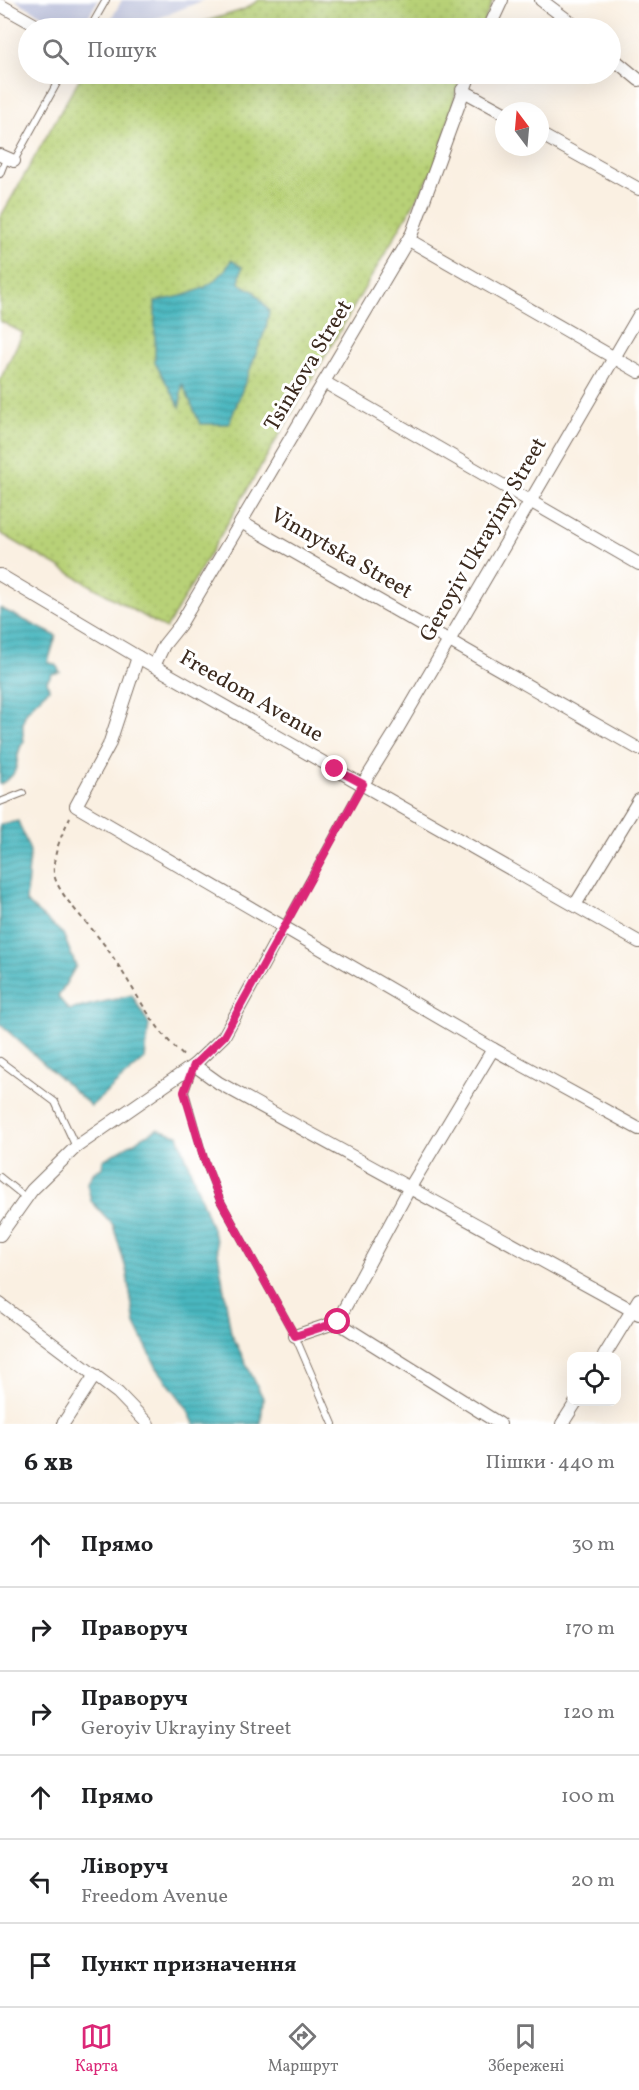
<!DOCTYPE html>
<html lang="uk">
<meta charset="utf-8">
<style>
:root{--surface:#fff;--page:#f2f2f2;--text:#202124;--muted:#757577;--line:#e0e0e0;--accent:#db2777}
body{margin:0;font-family:Vollkorn,serif;background:var(--page);color:var(--text)}
.controls{position:absolute;right:18px;bottom:18px;display:grid;overflow:hidden;border-radius:12px;box-shadow:0 6px 24px #0002}
.controls button{width:54px;height:54px;display:grid;place-items:center;padding:0;border:0;border-bottom:2px solid var(--line);background:var(--surface);color:var(--text);font:30px sans-serif}
.compass{position:absolute;left:495px;top:102px;width:54px;height:54px;border-radius:50%;background:var(--surface);box-shadow:0 6px 24px #0002;rotate:344deg}
.stop{position:absolute;width:18px;height:18px;margin:-14px;border:4px solid #db2777;border-radius:50%;background:#fff}
.stop.end{background:#db2777;border-color:#fff;box-shadow:0 2px 6px #0008}
.list{margin:0;padding:0;list-style:none}
h2{display:flex;justify-content:space-between;align-items:center;height:78px;margin:0;padding:0 24px;font-size:26px}
h2 small{font-size:20px;font-weight:400;color:var(--muted)}
.list li{display:grid;grid-template-columns:39px 1fr auto;gap:18px;align-items:center;box-sizing:border-box;height:84px;padding:0 24px;border-top:2px solid var(--line)}
.list b{display:block;font-size:22px;white-space:nowrap}
.list p{margin:0;font-size:20px;white-space:nowrap;color:var(--muted)}
.list em{font-size:20px;font-style:normal;color:var(--muted)}
.icon{flex:none;width:33px;height:33px;fill:none;stroke:currentColor;stroke-width:2;stroke-linecap:round;stroke-linejoin:round}
.map{position:relative;flex:none;width:639px;height:1424px;overflow:hidden}
.search{position:absolute;background:var(--surface);box-shadow:0 6px 24px #0002;left:18px;right:18px;top:18px;height:66px;display:flex;align-items:center;gap:15px;box-sizing:border-box;padding:0 21px;border-radius:33px;color:var(--muted);font-size:22px}
.sheet{height:582px;background:var(--surface)}
nav{display:flex;justify-content:space-around;align-items:center;box-sizing:border-box;height:84px;border-top:2px solid var(--line);background:var(--surface);font-size:16px;color:var(--muted)}
nav a{display:grid;justify-items:center;gap:3px}
nav .on{color:var(--accent)}
.map>svg:first-child{display:block}
.industrial{fill:#bec3dd}
.grass{fill:url(#grass-dots);stroke:#7a7e4a;stroke-width:1.5}
.water{fill:url(#water-rules);stroke:#42706f;stroke-width:1.5}
.lines{fill:none;stroke-linecap:round;stroke-linejoin:round}
.lane-casing{stroke:#7e6f63;stroke-width:8}
.street-casing{stroke:#7e6f63;stroke-width:14}
.path{stroke:#7e6f63;stroke-width:2;stroke-dasharray:4.5 4.5;stroke-linecap:butt}
.lane{stroke:#fff;stroke-width:6}
.street{stroke:#fff;stroke-width:12}
.route{stroke:#db2777;stroke-width:8}
.labels{text-anchor:middle;dominant-baseline:central;stroke-width:6;stroke-linejoin:round;paint-order:stroke}
.street-label{font-size:22px;fill:#3b2a1e;stroke:#fff}
</style>
<div class="map">
<svg width="639" height="1424" viewBox="0 0 639 1424">
<defs>
<pattern id="grass-dots" width="8" height="8" patternUnits="userSpaceOnUse" patternTransform="scale(1.5)"><rect width="8" height="8" fill="#b8d177"/><path d="M2 2h.1M6 6h.1" fill="none" stroke="#9fb466" stroke-width="1.8" stroke-linecap="round"/></pattern>
<pattern id="water-rules" width="6" height="5" patternUnits="userSpaceOnUse" patternTransform="scale(1.5)"><rect width="6" height="5" fill="#48b7c0"/><path d="M0 2.5h6" fill="none" stroke="#3d959b"/></pattern>
</defs>
<rect width="100%" height="100%" fill="#fff"/>
<filter id="ink" filterUnits="userSpaceOnUse"><feTurbulence type="fractalNoise" baseFrequency=".0167" numOctaves="2"/><feDisplacementMap in="SourceGraphic" scale="12" xChannelSelector="R" yChannelSelector="G"/><feConvolveMatrix kernelMatrix="1 2 1 2 8 2 1 2 1" color-interpolation-filters="sRGB"/></filter>
<filter id="wash" filterUnits="userSpaceOnUse"><feTurbulence type="fractalNoise" baseFrequency=".008" numOctaves="4" result="noise"/><feDisplacementMap in="SourceGraphic" scale="24" xChannelSelector="R" yChannelSelector="G"/><feGaussianBlur stdDeviation="1.35" result="paint"/><feColorMatrix in="noise" values="0 0 0 0 0 0 0 0 0 0 0 0 0 0 0 0 0 1.4 0 .05"/><feComposite in="paint" operator="in"/></filter>
<g filter="url(#wash)">
<rect width="100%" height="100%" fill="#faf0e2"/>
<!-- industrial -->
<g class="industrial">
<polygon points="15,0 98,0 82,28 64,28"/>
<polygon points="122,0 204,0 134,28 106,28"/>
</g>
<!-- grass -->
<g class="grass">
<polygon points="259,0 493,0 481,28 183,28 243,10"/>
<polygon points="82,74 461,74 437,164 166,629 0,533 0,380 23,333 0,321 0,218"/>
</g>
<!-- water -->
<g class="water">
<path d="M231 260 242 267 239 283 255 292 269 311 266 328 229 424H200L182 383 180 407 155 363V301C185 297 217 289 231 260Z"/>
<path d="M0 608 56 636 48 662 56 665 60 672 52 674 47 681 49 689C29 709 19 711 24 741 11 757 26 772 0 784Z"/>
<polygon points="18,821 30,851 26,902 63,934 76,966 58,997 69,1010 132,995 149,1024 145,1059 91,1106 0,1024 0,825"/>
<polygon points="157,1129 178,1135 216,1240 231,1333 263,1398 261,1424 194,1424 187,1408 157,1368 135,1324 126,1269 113,1225 91,1201 87,1183 94,1172 102,1168 103,1160"/>
</g>
</g>
<g filter="url(#ink)">
<g class="lines">
<!-- lane casing -->
<g class="lane-casing">
<g id="lane">
<polyline points="90,28 106,0"/>
<polyline points="14,161 62,74"/>
<polyline points="0,174 6,159"/>
<polyline points="0,802 23,793"/>
<polyline points="283,928 362,785"/>
<polyline points="0,1061 55,1102 76,1147"/>
<polyline points="193,1068 185,1092 204,1159 220,1200 295,1336 333,1424"/>
<polyline points="0,1177 26,1198"/>
</g>
</g>
<!-- street casing -->
<g class="street-casing">
<g id="street">
<polyline points="541,0 578,28"/>
<polyline points="0,5 41,28"/>
<polyline points="489,28 502,0"/>
<polyline points="610,56 639,80"/>
<polyline points="462,90 504,113"/>
<polyline points="540,134 639,189"/>
<polyline points="0,155 14,161"/>
<polyline points="409,240 639,372"/>
<polyline points="324,382 639,564"/>
<polyline points="241,522 639,749"/>
<polyline points="0,575 138,657 639,942"/>
<polyline points="138,657 109,745 76,806 493,1049 639,1129"/>
<polyline points="154,666 164,645 180,625 412,233 470,74"/>
<polyline points="363,784 398,728 639,315"/>
<polyline points="575,905 639,800"/>
<polyline points="194,1065 219,1083 639,1314"/>
<polyline points="0,1235 32,1190 76,1147 194,1065 224,1036 283,928"/>
<polyline points="0,1304 118,1393 148,1424"/>
<polyline points="337,1322 500,1424"/>
<polyline points="295,1336 337,1322 409,1189 493,1049"/>
<polyline points="604,1356 639,1299"/>
<polyline points="63,1424 95,1375"/>
<polyline points="562,1424 576,1402"/>
</g>
</g>
<!-- path -->
<path class="path" d="M70 817C63 832 52 855 54 873 56 892 84 919 95 933 128 972 147 1025 186 1058"/>
<!-- lane -->
<use href="#lane" class="lane"/>
<!-- street -->
<use href="#street" class="street"/>
</g>
</g>
<g class="lines" filter="url(#ink)">
<!-- route -->
<polyline class="route" points="335,769 363,784 224,1036 194,1065 184,1092 204,1159 220,1200 295,1336 338,1322"/>
</g>
<g class="labels">
<!-- street labels -->
<g class="street-label">
<text transform="translate(309 366) rotate(-59)">Tsinkova Street</text>
<text transform="translate(484 540) rotate(-60)">Geroyiv Ukrayiny Street</text>
<text transform="translate(341 554) rotate(30)">Vinnytska Street</text>
<text transform="translate(251 697) rotate(30)">Freedom Avenue</text>
</g>
</g>
</svg>
<div class="controls">
<button><svg class="icon" aria-label="locate" viewBox="0 0 24 24"><circle cx="12" cy="12" r="6"/><path d="M12 2v4M12 18v4M2 12h4M18 12h4"/></svg></button>
</div>
<svg class="compass" viewBox="-18 -18 36 36"><path d="M0-13l5 13h-10z" fill="#e53935"/><path d="M0 13l5-13h-10z" fill="#757577"/></svg>
<div class="stop" style="left:338px;top:1322px"></div>
<div class="stop end" style="left:335px;top:769px"></div>
<div class="search"><svg class="icon" aria-label="search" viewBox="0 0 24 24"><circle cx="10" cy="10" r="6"/><path d="M15 15l6 6"/></svg>Пошук</div>
</div>
<section class="sheet">
<h2>6 хв<small>Пішки · 440 m</small></h2>
<ul class="list">
<li><svg class="icon" aria-label="ahead" viewBox="0 0 24 24"><path d="M12 20V5M6 11l6-6 6 6"/></svg><div><b>Прямо</b></div><em>30 m</em></li>
<li><svg class="icon" aria-label="right" viewBox="0 0 24 24"><path d="M7 20v-9h11M14 6l5 5-5 5"/></svg><div><b>Праворуч</b></div><em>170 m</em></li>
<li><svg class="icon" aria-label="right" viewBox="0 0 24 24"><path d="M7 20v-9h11M14 6l5 5-5 5"/></svg><div><b>Праворуч</b><p>Geroyiv Ukrayiny Street</p></div><em>120 m</em></li>
<li><svg class="icon" aria-label="ahead" viewBox="0 0 24 24"><path d="M12 20V5M6 11l6-6 6 6"/></svg><div><b>Прямо</b></div><em>100 m</em></li>
<li><svg class="icon" aria-label="left" viewBox="0 0 24 24"><path d="M17 20v-9H6M10 6l-5 5 5 5"/></svg><div><b>Ліворуч</b><p>Freedom Avenue</p></div><em>20 m</em></li>
<li><svg class="icon" aria-label="arrive" viewBox="0 0 24 24"><path d="M6 21V4h12l-3 4 3 4H6"/></svg><div><b>Пункт призначення</b></div></li>
</ul>
</section>
<nav>
<a class="on"><svg class="icon" aria-label="map" viewBox="0 0 24 24"><path d="M3 6l6-2 6 2 6-2v14l-6 2-6-2-6 2zM9 4v14M15 6v14"/></svg>Карта</a>
<a><svg class="icon" aria-label="directions" viewBox="0 0 24 24"><path d="M12 3l9 9-9 9-9-9zM9 14v-3h6M13 9l2 2-2 2"/></svg>Маршрут</a>
<a><svg class="icon" aria-label="saved" viewBox="0 0 24 24"><path d="M7 4h10v16l-5-4-5 4z"/></svg>Збережені</a>
</nav>
